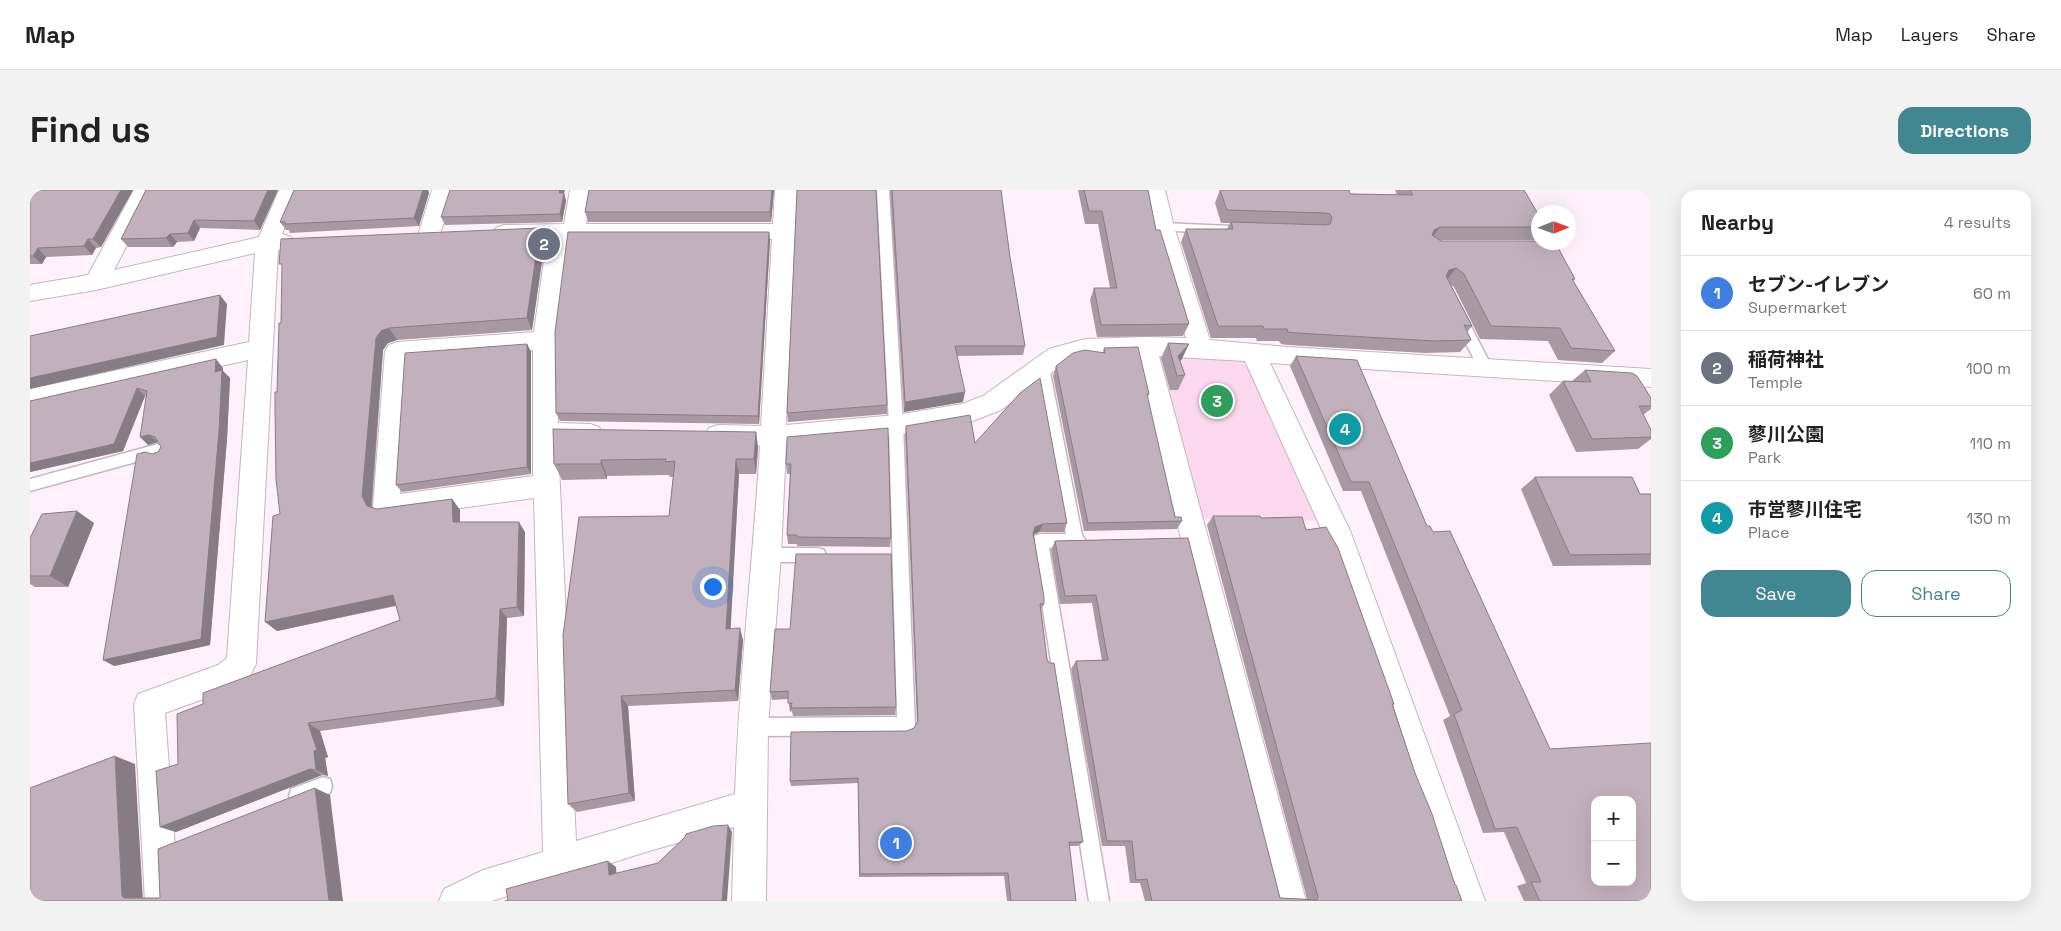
<!DOCTYPE html>
<meta charset="utf-8">
<style>
:root{--surface:#fff;--page:#f2f2f2;--text:#222;--muted:#767676;--line:#e0e0e0;--accent:#418792}
body{margin:0;font-family:"Space Grotesk","Noto Sans JP",sans-serif;background:var(--page);color:var(--text)}
.controls{position:absolute;right:15px;bottom:15px;display:grid;overflow:hidden;border-radius:10px;box-shadow:0 5px 20px #0002}
.controls button{width:45px;height:45px;display:grid;place-items:center;padding:0;border:0;border-bottom:1px solid var(--line);background:var(--surface);color:var(--text);font:25px sans-serif}
.compass{position:absolute;left:1501px;top:15px;width:45px;height:45px;border-radius:50%;background:var(--surface);box-shadow:0 5px 20px #0002;rotate:89deg}
.you{position:absolute;left:682px;top:396px;width:18px;height:18px;margin:-12px;border:4px solid #fff;border-radius:50%;background:#1a73e8;box-shadow:0 0 0 8px #1a73e833}
.badge{display:grid;place-items:center;width:32px;height:32px;border-radius:50%;background:var(--accent);color:#fff;font-size:16px;font-weight:700}
.pin{position:absolute;translate:-50% -50%;border:2px solid #fff;box-shadow:0 1px 5px #0006}
.list{margin:0;padding:0;list-style:none}
h2{display:flex;justify-content:space-between;align-items:center;height:65px;margin:0;padding:0 20px;font-size:21px}
h2 small{font-size:16px;font-weight:400;color:var(--muted)}
.list li{display:grid;grid-template-columns:32px 1fr auto;gap:15px;align-items:center;box-sizing:border-box;height:75px;padding:0 20px;border-top:1px solid var(--line)}
.list b{display:block;font-size:19px;white-space:nowrap}
.list p{margin:0;font-size:16px;white-space:nowrap;color:var(--muted)}
.list em{font-size:16px;font-style:normal;color:var(--muted)}
.actions{display:flex;gap:10px;padding:15px 20px}
.actions a{flex:1;padding:11px 0;border:1px solid var(--accent);border-radius:15px;text-align:center;font-size:18px;color:var(--accent)}
.actions .main{background:var(--accent);color:#fff}
.map{position:relative;flex:none;width:1621px;height:711px;overflow:hidden;border-radius:15px}
header{display:flex;align-items:center;gap:30px;box-sizing:border-box;height:70px;padding:0 25px;background:var(--surface);border-bottom:1px solid var(--line)}
header strong{font-size:24px}
nav{display:flex;gap:28px;margin-inline-start:auto;font-size:18px}
.intro{display:flex;align-items:center;justify-content:space-between;box-sizing:border-box;height:120px;padding:0 30px}
h1{margin:0;font-size:35px}
.button{padding:12px 22px;border-radius:15px;background:var(--accent);color:#fff;font-size:18px;font-weight:700}
main{display:flex;gap:30px;padding:0 30px}
aside{flex:1;background:var(--surface);border-radius:15px;box-shadow:0 5px 20px #0002}
.map>svg:first-child{display:block}
.green{fill:#fbd8ee}
.lines{fill:none;stroke-linecap:round;stroke-linejoin:round}
.service-casing{stroke:#c6b5bf;stroke-width:3}
.minor-casing{stroke:#c6b5bf;stroke-width:2}
.service{fill:#fff;fill-rule:evenodd}
.minor{fill:#fff;fill-rule:evenodd}
.wall{fill:#a798a2}
.shaded-wall{fill:#887c84}
.building{fill:#c2b1bc;stroke:#887c84;fill-rule:evenodd}
</style>
<header>
<strong>Map</strong>
<nav><a>Map</a><a>Layers</a><a>Share</a></nav>
</header>
<div class="intro"><h1>Find us</h1><a class="button">Directions</a></div>
<main>
<div class="map">
<svg width="1621" height="711" viewBox="0 0 1621 711">
<rect width="100%" height="100%" fill="#fff1f9"/>
<!-- green -->
<polygon class="green" points="1115,156 1223,162 1302,331 1161,329"/>
<g class="lines">
<!-- service casing -->
<g class="service-casing">
<g id="service">
<polygon points="847,0 859,0 873,235 885,536 882,542 876,545 723,546 717,543 714,537 717,531 723,528 867,527 859,235"/>
<polygon points="1133,33 1200,36 1205,37 1206,40 1205,43 1200,44 1128,40 1127,37 1128,34"/>
<polygon points="1427,118 1432,119 1434,123 1462,177 1460,181 1455,182 1450,181 1448,177 1420,123 1422,119"/>
<polygon points="1012,172 1017,173 1019,177 1052,345 1056,351 1054,356 1048,358 1019,358 1079,711 1059,711 1002,351 1004,346 1010,344 1036,344 1005,177 1007,173"/>
<polygon points="128,254 133,256 138,264 135,268 130,270 124,267 0,301 0,289"/>
<polygon points="737,358 788,358 794,360 796,365 794,370 788,372 737,372 731,370 729,365 731,360"/>
<polygon points="293,587 300,589 302,596 300,603 268,615 261,613 259,606 261,599"/>
</g>
</g>
<!-- minor casing -->
<g class="minor-casing">
<g id="minor">
<polygon points="104,0 126,0 84,80 229,47 249,0 271,0 252,44 261,47 264,52 261,57 248,60 226,474 221,484 209,496 135,523 149,711 115,711 104,514 108,504 188,475 197,468 218,170 0,219 0,199 219,152 225,63 66,100 0,111 0,95 58,85"/>
<polygon points="402,0 424,0 410,45 407,50 399,53 391,50 388,45"/>
<path d="M540 0H562L556 34H743L745 0H767L756 235 866 225 932 214 953 206 1019 159 1055 149 1115 147 1156 148 1122 37 1113 0H1135L1144 37 1180 150 1258 157 1621 179V197L1240 173 1321 343 1455 711H1421L1293 343 1215 171 1129 166 1276 711H1242L1105 165 1055 167 1036 172 971 220 935 234 866 245 756 255 751 365 738 537 736 711H702L704 637 619 661 462 711H409L414 699 453 680 513 662 504 308 356 328 347 325 343 317 355 161 359 155 367 152 504 142 517 49 474 51 466 48 463 43 466 38 474 35 534 34ZM539 49H742L731 236 688 235 679 238 675 245 679 252 688 255 730 256C723 372 709 488 705 604L546 651 528 253 560 254 569 251 573 244 569 237 560 234 528 233 527 150ZM503 160V286L370 304 378 169Z"/>
</g>
</g>
<!-- service -->
<use href="#service" class="service"/>
<!-- minor -->
<use href="#minor" class="minor"/>
</g>
<!-- wall -->
<g class="wall">
<polygon points="0,0 103,0 71,57 66,58 62,65 16,67 12,74 0,74"/>
<polygon points="116,0 248,0 230,40 170,38 164,51 147,52 143,57 98,57 91,49"/>
<polygon points="264,0 398,0 399,3 389,36 260,43 259,40 256,40 250,32"/>
<polygon points="559,0 744,0 741,32 558,32 555,22"/>
<polygon points="860,0 971,0 980,67 995,156 993,165 927,166 933,212 874,222"/>
<polygon points="1048,0 1118,0 1126,40 1159,134 1153,146 1067,147 1060,110 1064,98 1080,98 1068,34 1055,34"/>
<polygon points="1190,0 1367,5 1365,0 1494,0 1508,24 1508,47 1506,50 1409,50 1545,89 1543,91 1585,161 1572,173 1528,170 1518,151 1450,149 1424,97 1421,95 1442,136 1437,142 1441,150 1430,162 1395,163 1258,155 1251,154 1249,151 1227,151 1226,148 1181,148 1151,52 1156,39 1197,39 1200,33 1191,33 1185,13"/>
<polygon points="534,3 536,11 532,32 415,35 411,27"/>
<polygon points="739,42 740,51 729,234 530,231 526,223"/>
<polygon points="515,51 502,140 367,150 358,153 353,160 342,318 347,319 422,309 430,320 430,332 495,342 494,426 477,428 474,516 290,541 298,567 295,568 298,586 292,585 146,642 130,637 148,574 173,514 370,430 366,416 247,441 250,324 247,202 251,133"/>
<polygon points="1138,153 1152,169 1150,171 1155,185 1148,200 1140,200 1131,168"/>
<polygon points="497,154 501,162 501,284 372,302 366,295"/>
<polygon points="1074,158 1119,204 1117,208 1145,327 1152,331 1147,339 1054,341 1023,186 1026,176 1073,162"/>
<polygon points="1266,166 1397,336 1520,559 1621,711 1494,711 1487,696 1496,693 1474,642 1453,643 1413,530 1420,526 1331,301 1313,301 1260,176"/>
<polygon points="193,178 193,181 200,188 197,249 180,455 84,476 122,264 128,262 131,257 129,253 128,252 118,255 116,206 115,206 93,261 0,282 0,211"/>
<polygon points="1555,180 1621,208 1621,219 1613,225 1621,240 1621,249 1608,259 1546,262 1519,205 1533,191 1542,191"/>
<polygon points="857,215 857,224 758,232 757,223"/>
<polygon points="876,236 1037,333 1034,342 1009,342 1004,345 1014,414 1011,420 1017,469 1053,652 1048,656 1039,656 1046,711 977,711 974,686 829,687 828,593 761,596 760,591 877,541 884,538 887,534 875,245"/>
<polygon points="858,238 861,348 860,357 767,356 767,354 758,354 757,345 760,284 757,284 756,274"/>
<polygon points="726,242 728,258 726,284 709,284 700,438 713,450 708,511 598,516 605,611 547,622 538,614 639,326 643,287 640,287 639,285 577,286 577,289 532,290 524,274"/>
<polygon points="1505,287 1610,304 1621,304 1621,375 1523,376 1491,299"/>
<polygon points="1183,326 1231,328 1276,340 1364,514 1363,515 1385,583 1425,695 1432,711 1115,711 1110,693 1100,693 1095,656 1072,656 1041,479 1046,471 1072,471 1062,413 1030,414 1021,360 1025,351 1158,348 1250,708 1277,709 1177,335"/>
<polygon points="64,333 38,397 5,397 0,394 0,348"/>
<polygon points="745,439 866,517 865,525 763,526 762,521 760,522 758,509 742,510 740,502"/>
</g>
<!-- shaded-wall -->
<g class="shaded-wall">
<polygon points="91,0 103,0 71,57 63,49"/>
<polygon points="238,0 248,0 230,40 224,31"/>
<polygon points="393,0 398,0 399,3 389,36 384,28"/>
<polygon points="530,0 535,0 534,3 536,11 532,32 530,24 529,3"/>
<polygon points="742,0 744,0 741,32 740,22"/>
<polygon points="164,30 170,38 164,51 158,43"/>
<polygon points="1410,37 1401,50 1394,53 1404,40"/>
<polygon points="510,38 515,51 502,140 497,128"/>
<polygon points="739,42 740,51 729,234 728,226"/>
<polygon points="140,44 147,52 143,57 136,48"/>
<polygon points="58,49 66,58 62,65 54,56"/>
<polygon points="8,58 16,67 12,74 3,66"/>
<polygon points="1426,78 1416,91 1409,93 1419,80"/>
<polygon points="190,105 197,114 194,155 0,199 0,188"/>
<polygon points="359,138 367,150 358,153 353,160 341,317 346,327 337,316 332,306 346,148 351,141"/>
<polygon points="497,154 501,162 501,284 497,277"/>
<polygon points="1159,154 1152,169 1145,176 1148,166"/>
<polygon points="186,169 193,178 193,181 200,188 197,249 180,455 84,476 73,470 185,182"/>
<polygon points="107,198 115,206 93,261 0,282 0,273"/>
<polygon points="935,202 933,212 874,222 875,212"/>
<polygon points="726,242 728,258 726,284 724,269"/>
<polygon points="119,245 128,252 118,255 110,247"/>
<polygon points="706,269 709,284 700,451 696,439"/>
<polygon points="571,270 577,286 577,289 571,274"/>
<polygon points="422,309 430,320 430,342 423,332"/>
<polygon points="47,321 64,333 38,397 20,386"/>
<polygon points="489,332 495,342 494,426 487,417"/>
<polygon points="1013,334 1009,342 1002,345 1005,337"/>
<polygon points="363,405 372,414 247,441 235,432"/>
<polygon points="470,419 477,428 474,516 466,508"/>
<polygon points="710,438 713,450 708,511 705,500"/>
<polygon points="591,506 598,516 605,611 599,603"/>
<polygon points="278,533 290,541 298,567 295,568 298,586 286,580"/>
<polygon points="85,566 105,574 113,711 94,708 92,706"/>
<polygon points="280,579 292,585 146,642 130,637"/>
<polygon points="285,598 300,605 313,711 299,711"/>
<polygon points="698,635 702,642 697,711 692,711"/>
<polygon points="578,671 586,677 587,691 579,685"/>
</g>
<!-- building -->
<g class="building">
<polygon points="0,0 91,0 63,49 58,49 54,56 8,58 3,66 0,66"/>
<polygon points="116,0 238,0 224,31 164,30 158,43 140,44 136,48 91,49"/>
<polygon points="264,0 393,0 384,28 255,34 255,32 250,32"/>
<polygon points="420,0 530,0 529,3 534,3 530,24 411,27"/>
<polygon points="559,0 742,0 740,22 555,22"/>
<polygon points="767,0 846,0 857,215 757,223"/>
<polygon points="862,0 971,0 980,67 995,156 925,156 935,202 875,212"/>
<polygon points="1054,0 1118,0 1126,40 1130,40 1159,134 1071,135 1064,98 1087,98 1072,21 1059,21"/>
<polygon points="1190,0 1319,0 1320,4 1383,5 1380,0 1494,0 1508,24 1508,37 1410,37 1404,40 1402,45 1411,51 1508,51 1508,52 1525,52 1545,89 1542,89 1585,161 1541,158 1530,138 1461,136 1434,84 1426,78 1419,80 1416,86 1442,136 1434,135 1441,150 1405,151 1266,143 1258,142 1257,139 1234,139 1233,136 1188,136 1156,39 1203,39 1201,32 1295,35 1300,34 1302,28 1300,24 1295,23 1197,20"/>
<polygon points="510,38 497,128 359,138 351,141 346,148 332,306 337,316 347,319 422,309 423,332 489,332 487,417 470,419 466,508 278,533 287,560 284,561 286,580 280,579 130,637 126,581 148,574 147,524 173,514 173,503 370,430 363,405 235,432 243,326 250,324 246,289 245,219 245,202 247,202 249,133 251,133 252,74 249,74 251,49"/>
<polygon points="538,42 739,42 728,226 526,223 525,142"/>
<polygon points="190,105 187,147 0,188 0,146"/>
<polygon points="1138,153 1159,154 1148,166 1155,185 1147,186"/>
<polygon points="497,154 497,277 366,295 375,163"/>
<polygon points="1108,157 1119,204 1117,204 1145,327 1151,327 1152,331 1058,333 1026,176 1043,163 1055,160 1075,163 1074,158"/>
<path d="M1266 166 1327 170 1397 336H1400L1403 342 1420 341 1520 559 1621 553V711H1510L1501 692H1511L1487 637 1465 639 1424 524 1432 520 1339 292H1321ZM1565 610H1602V692H1565Z"/>
<polygon points="186,169 185,182 192,180 189,241 171,449 73,470 107,264 115,262 122,264 128,262 131,257 125,247 119,245 110,247 117,201 107,198 84,254 0,273 0,211"/>
<polygon points="1555,180 1602,183 1607,186 1621,208 1621,216 1609,216 1621,240 1621,247 1562,249 1533,191 1561,192"/>
<polygon points="1010,188 1037,333 1013,334 1005,337 1003,343 1014,407 1014,414 1010,414 1017,469 1019,473 1024,473 1053,652 1039,652 1046,711 981,711 978,683 830,684 828,588 760,591 761,542 877,541 884,538 888,531 876,236 940,225 945,253 990,203"/>
<polygon points="858,238 861,348 767,347 767,345 757,345 761,274 756,274 757,247"/>
<polygon points="523,239 726,242 724,269 706,269 696,439 710,438 705,500 591,506 599,603 538,614 533,445 549,327 639,326 645,271 635,272 636,269 571,270 571,274 524,274"/>
<polygon points="1505,287 1602,287 1610,304 1621,304 1621,364 1540,365"/>
<polygon points="47,321 20,386 0,386 0,348 12,324"/>
<polygon points="1183,326 1230,326 1231,328 1272,327 1276,340 1296,337 1308,358 1364,514 1362,514 1385,583 1402,624 1425,695 1426,695 1432,711 1122,711 1117,689 1106,690 1102,651 1077,651 1046,471 1078,470 1066,405 1035,406 1025,351 1158,348 1250,708 1287,710 1288,707"/>
<polygon points="766,364 861,364 866,517 761,518 762,513 758,513 758,501 740,502 745,439 760,439"/>
<polygon points="85,566 92,706 94,708 130,708 128,659 285,598 299,711 0,711 0,598"/>
<polygon points="698,635 692,711 475,711 478,710 476,699 578,671 579,685 628,673 655,647 656,644 683,636"/>
</g>
</svg>
<div class="controls">
<button>+</button>
<button>−</button>
</div>
<svg class="compass" viewBox="-18 -18 36 36"><path d="M0-13l5 13h-10z" fill="#e53935"/><path d="M0 13l5-13h-10z" fill="#767676"/></svg>
<div class="you"></div>
<div class="pin badge" style="left:866px;top:653px;background:#3f7fe0">1</div>
<div class="pin badge" style="left:514px;top:54px;background:#6b7280">2</div>
<div class="pin badge" style="left:1187px;top:211px;background:#2e9e5b">3</div>
<div class="pin badge" style="left:1315px;top:239px;background:#0f9aa8">4</div>
</div>
<aside>
<h2>Nearby<small>4 results</small></h2>
<ul class="list">
<li><span class="badge" style="background:#3f7fe0">1</span><div><b>セブン-イレブン</b><p>Supermarket</p></div><em>60 m</em></li>
<li><span class="badge" style="background:#6b7280">2</span><div><b>稲荷神社</b><p>Temple</p></div><em>100 m</em></li>
<li><span class="badge" style="background:#2e9e5b">3</span><div><b>蓼川公園</b><p>Park</p></div><em>110 m</em></li>
<li><span class="badge" style="background:#0f9aa8">4</span><div><b>市営蓼川住宅</b><p>Place</p></div><em>130 m</em></li>
</ul>
<div class="actions"><a class="main">Save</a><a>Share</a></div>
</aside>
</main>
